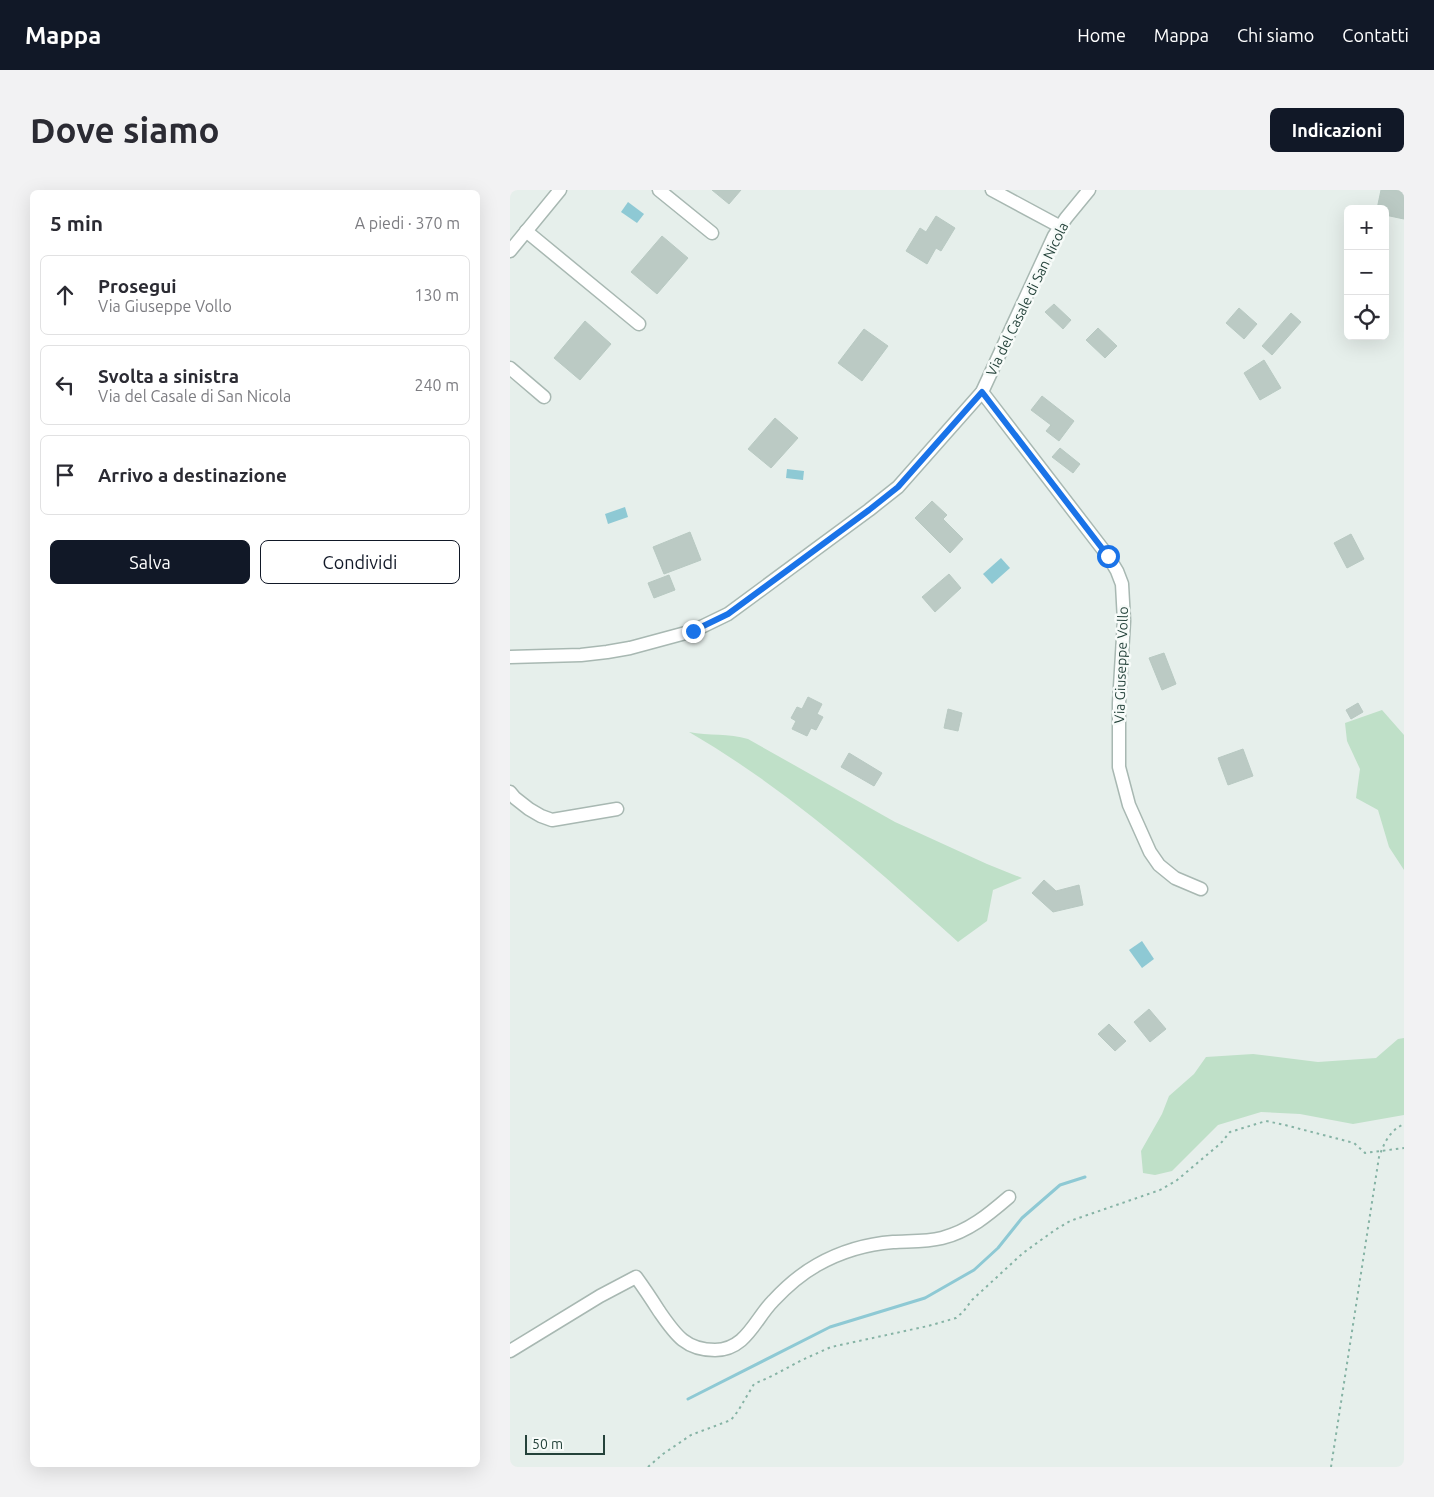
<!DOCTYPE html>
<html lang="it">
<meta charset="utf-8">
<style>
:root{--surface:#fff;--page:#f2f2f3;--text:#2b2b33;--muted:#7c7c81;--line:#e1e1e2;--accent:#111827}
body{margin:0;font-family:Ubuntu,sans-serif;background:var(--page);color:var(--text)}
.controls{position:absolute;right:15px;top:15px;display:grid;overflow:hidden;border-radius:8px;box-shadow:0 5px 20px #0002}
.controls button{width:45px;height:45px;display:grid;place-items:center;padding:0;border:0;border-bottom:1px solid var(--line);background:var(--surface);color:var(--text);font:25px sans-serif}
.scale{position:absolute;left:15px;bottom:12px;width:80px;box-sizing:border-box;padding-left:5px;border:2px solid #24423a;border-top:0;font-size:14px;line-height:18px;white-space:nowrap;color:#24423a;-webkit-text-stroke:4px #f7fbf9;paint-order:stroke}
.stop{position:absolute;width:15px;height:15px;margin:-11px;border:4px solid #1a73e8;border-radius:50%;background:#fff}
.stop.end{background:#1a73e8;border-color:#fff;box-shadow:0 1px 5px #0008}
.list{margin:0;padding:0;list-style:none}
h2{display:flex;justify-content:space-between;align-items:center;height:65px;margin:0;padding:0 20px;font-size:21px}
h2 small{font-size:16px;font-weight:400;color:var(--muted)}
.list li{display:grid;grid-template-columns:32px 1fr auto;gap:15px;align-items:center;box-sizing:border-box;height:80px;margin:0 10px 10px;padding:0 10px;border:1px solid var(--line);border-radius:8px}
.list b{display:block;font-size:19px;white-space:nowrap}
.list p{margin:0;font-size:16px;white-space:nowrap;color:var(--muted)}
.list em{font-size:16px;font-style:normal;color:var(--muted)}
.actions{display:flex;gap:10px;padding:15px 20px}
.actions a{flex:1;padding:11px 0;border:1px solid var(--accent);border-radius:8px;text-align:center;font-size:18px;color:var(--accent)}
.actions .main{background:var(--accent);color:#fff}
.icon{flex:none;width:28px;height:28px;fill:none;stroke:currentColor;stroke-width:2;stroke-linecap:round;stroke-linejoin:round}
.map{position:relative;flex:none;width:894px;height:1277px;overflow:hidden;border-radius:8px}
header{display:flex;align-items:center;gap:30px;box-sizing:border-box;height:70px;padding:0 25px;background:var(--accent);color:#fff}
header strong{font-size:24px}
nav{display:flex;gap:28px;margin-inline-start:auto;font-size:18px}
.intro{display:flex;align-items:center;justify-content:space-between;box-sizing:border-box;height:120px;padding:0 30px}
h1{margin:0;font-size:35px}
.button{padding:12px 22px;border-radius:8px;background:var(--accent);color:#fff;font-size:18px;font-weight:700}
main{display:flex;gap:30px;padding:0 30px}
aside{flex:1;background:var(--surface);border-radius:8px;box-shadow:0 5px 20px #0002}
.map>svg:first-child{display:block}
.green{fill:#bfe0c8}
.water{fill:#8ec9d4}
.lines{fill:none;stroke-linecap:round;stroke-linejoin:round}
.stream{stroke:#8ec9d4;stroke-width:3}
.building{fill:#bbcac4;stroke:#b8c9c2}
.minor-casing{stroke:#a8b8b2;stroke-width:15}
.path{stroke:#86b3a5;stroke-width:2;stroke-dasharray:2.5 4;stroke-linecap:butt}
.minor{stroke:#fff;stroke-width:12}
.route{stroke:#1a73e8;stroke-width:6}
.labels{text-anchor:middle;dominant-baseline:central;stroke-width:5;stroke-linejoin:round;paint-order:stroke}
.street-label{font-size:14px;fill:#24423a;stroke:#f7fbf9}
</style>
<header>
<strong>Mappa</strong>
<nav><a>Home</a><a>Mappa</a><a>Chi siamo</a><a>Contatti</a></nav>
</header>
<div class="intro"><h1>Dove siamo</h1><a class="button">Indicazioni</a></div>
<main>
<aside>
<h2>5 min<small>A piedi · 370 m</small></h2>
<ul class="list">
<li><svg class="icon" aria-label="ahead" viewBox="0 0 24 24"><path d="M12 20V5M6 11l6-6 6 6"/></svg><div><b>Prosegui</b><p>Via Giuseppe Vollo</p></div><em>130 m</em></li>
<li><svg class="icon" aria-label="left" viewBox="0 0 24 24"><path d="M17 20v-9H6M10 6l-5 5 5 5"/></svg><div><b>Svolta a sinistra</b><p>Via del Casale di San Nicola</p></div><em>240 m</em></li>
<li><svg class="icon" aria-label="arrive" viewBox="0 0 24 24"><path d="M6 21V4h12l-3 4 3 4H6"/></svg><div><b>Arrivo a destinazione</b></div></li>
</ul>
<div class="actions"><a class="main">Salva</a><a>Condividi</a></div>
</aside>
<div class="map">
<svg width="894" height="1277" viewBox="0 0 894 1277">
<rect width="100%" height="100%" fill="#e6efeb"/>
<!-- green -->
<g class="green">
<polygon points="872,520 894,545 894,680 879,657 868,620 846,608 850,579 837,551 835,533"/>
<path d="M179 542C199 546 219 543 238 549L385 632 477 674 512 688 483 700 477 731 448 752C364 676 277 599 179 542Z"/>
<polygon points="894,848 894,925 843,934 790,924 751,922 708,935 662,981 645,985 633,983 631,961 652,924 659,906 684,884 696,867 743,864 808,872 866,868 888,849"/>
</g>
<!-- water -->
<g class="water">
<polygon points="118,12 134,24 127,33 111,22"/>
<polygon points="277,279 294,281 293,290 276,288"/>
<polygon points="115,317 118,327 98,334 95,324"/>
<polygon points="491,368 500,378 482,394 473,384"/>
<polygon points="632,751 644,769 632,778 619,760"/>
</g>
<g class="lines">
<!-- stream -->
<polyline class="stream" points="178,1209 320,1137 415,1108 464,1080 488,1058 512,1028 550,995 575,987"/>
</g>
<!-- building -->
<g class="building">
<polygon points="202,0 231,0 219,14"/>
<polygon points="871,0 894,0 894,29 875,25 875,19 867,19"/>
<polygon points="426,26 445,38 431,61 426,58 417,74 396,61 410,38 416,42"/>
<polygon points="152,46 178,68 147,104 121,82"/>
<polygon points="544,114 561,130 553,139 535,122"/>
<polygon points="729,118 747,134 734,149 716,133"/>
<polygon points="781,123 791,132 762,165 752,156"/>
<polygon points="75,131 101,154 70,190 44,168"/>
<polygon points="588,138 607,156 595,168 576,150"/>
<polygon points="354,139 378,156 352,191 328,173"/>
<polygon points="754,170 771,198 750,210 734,183"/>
<polygon points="532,206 564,231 549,251 536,241 541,235 521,220"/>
<polygon points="265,228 288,248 261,278 238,259"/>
<polygon points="550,258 570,274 563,283 542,267"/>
<polygon points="422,311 437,325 433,329 453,349 440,363 405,328"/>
<polygon points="180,342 191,370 154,384 143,357"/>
<polygon points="841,344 854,369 837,378 824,353"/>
<polygon points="439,384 451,398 425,422 412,407"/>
<polygon points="159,385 165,400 144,408 138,393"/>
<polygon points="654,463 666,494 652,500 639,468"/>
<polygon points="298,507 312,514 307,524 313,527 306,540 301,538 297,546 282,539 286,531 281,528 287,517 292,519"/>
<polygon points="848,513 853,522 841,529 836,520"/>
<polygon points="438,519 452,523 448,541 434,538"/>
<polygon points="733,559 743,586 718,595 708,568"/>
<polygon points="339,563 372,583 364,596 331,577"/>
<polygon points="534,690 546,701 569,695 573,715 543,722 522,703"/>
<polygon points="639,819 656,839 640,852 624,832"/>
<polygon points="599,834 616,851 605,861 588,844"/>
</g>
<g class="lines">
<!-- minor casing -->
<g class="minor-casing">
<g id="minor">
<polyline points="149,0 202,43"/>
<polyline points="482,0 549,36"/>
<polyline points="16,41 129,134"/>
<polyline points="0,61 50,0"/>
<polyline points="0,178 34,207"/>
<polyline points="472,202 598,366 607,381 612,394 614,431 609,513 609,577 619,615 640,662 649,675 665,688 691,699"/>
<polyline points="0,467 71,465 97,462 120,458 183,441 218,424 359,320 388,297 472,202 544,46 556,28 579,0"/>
<polyline points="0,602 5,608 19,619 31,626 42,630 107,619"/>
<path d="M0 1161 90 1106 126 1087C134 1098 142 1110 149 1121 165 1144 175 1160 205 1160 236 1160 245 1129 263 1111 276 1097 291 1084 307 1075 330 1062 356 1054 383 1052 399 1051 416 1052 432 1048 459 1041 478 1025 499 1007"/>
</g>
</g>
<!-- path -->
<g class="path">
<polyline points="138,1277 153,1264 181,1245 221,1230 228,1221 244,1194 262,1186 292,1170 321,1157 418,1136 446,1128 453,1122 462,1110 513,1063 545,1040 560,1031 650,1000 666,991 711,953 720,942 756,931 775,935 844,953 855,963 894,958"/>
<path d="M821 1277 869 967C874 953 880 940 894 934"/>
</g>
<!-- minor -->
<use href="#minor" class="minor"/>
</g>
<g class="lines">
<!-- route -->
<polyline class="route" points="183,441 218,424 359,320 388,297 472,202 598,366"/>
</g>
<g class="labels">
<!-- street labels -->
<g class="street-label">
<text transform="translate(517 109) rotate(-64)">Via del Casale di San Nicola</text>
<text transform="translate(611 475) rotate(-88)">Via Giuseppe Vollo</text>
</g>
</g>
</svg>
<div class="controls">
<button>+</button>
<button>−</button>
<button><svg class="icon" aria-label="locate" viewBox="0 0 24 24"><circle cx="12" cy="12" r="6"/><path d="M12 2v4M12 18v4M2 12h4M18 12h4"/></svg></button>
</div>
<div class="scale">50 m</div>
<div class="stop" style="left:598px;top:366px"></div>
<div class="stop end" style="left:183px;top:441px"></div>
</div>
</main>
